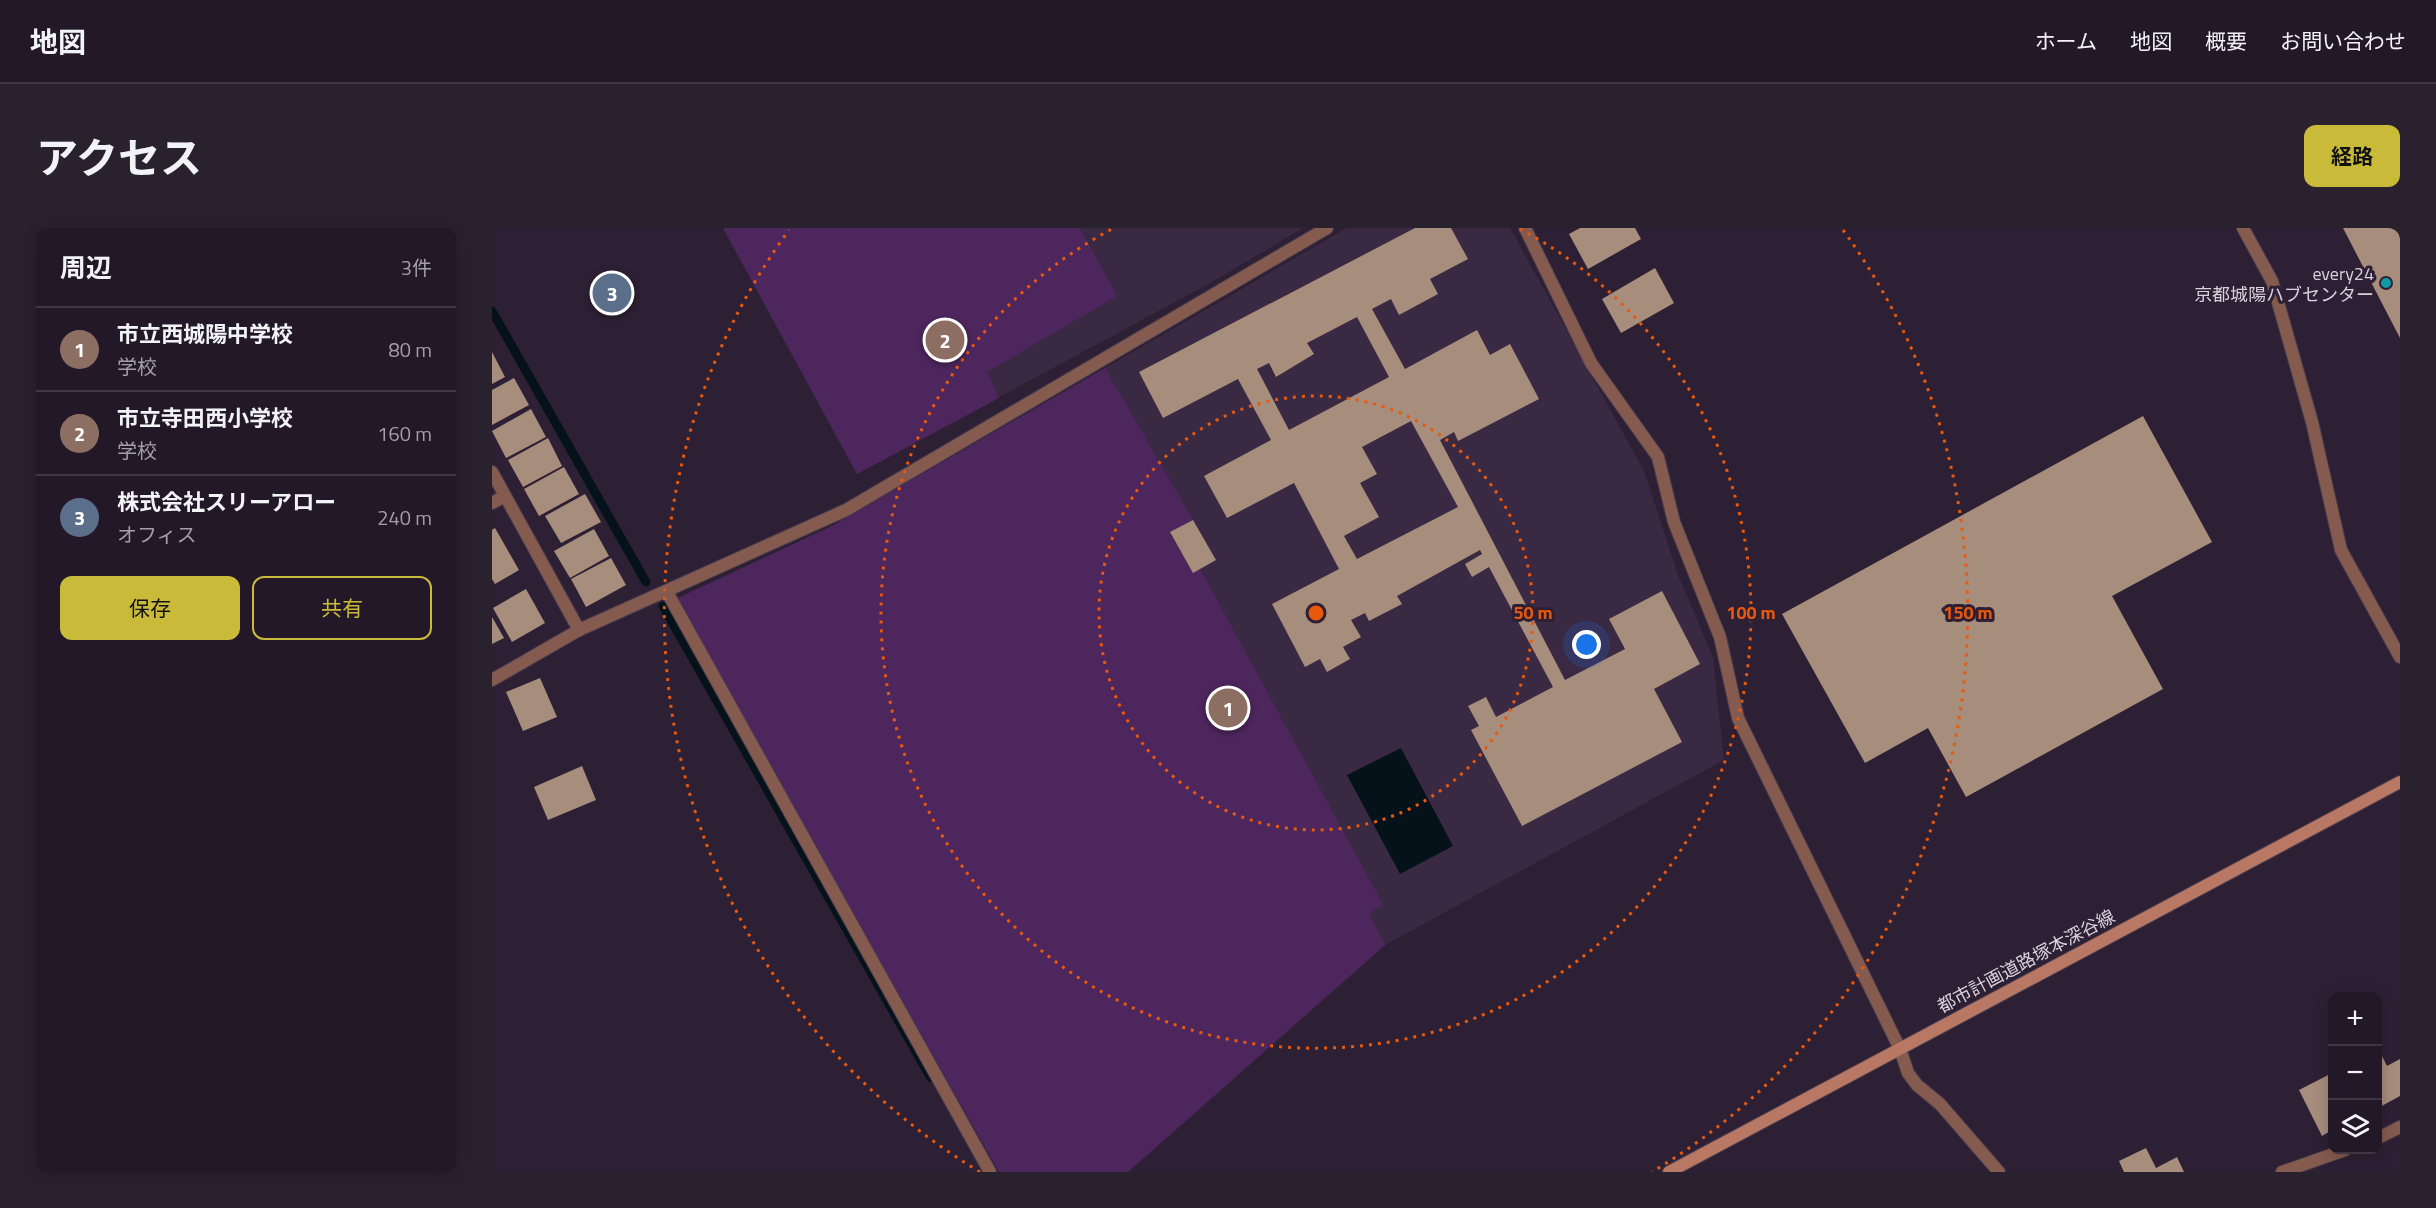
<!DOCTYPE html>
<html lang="ja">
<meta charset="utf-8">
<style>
:root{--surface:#221827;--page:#2a212f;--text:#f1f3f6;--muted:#a2a0a7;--line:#3f3744;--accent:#c9ba3a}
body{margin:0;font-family:"Titillium Web","Noto Sans JP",sans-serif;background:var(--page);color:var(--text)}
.controls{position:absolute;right:18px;bottom:18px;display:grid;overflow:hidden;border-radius:12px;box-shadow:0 3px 15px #0003}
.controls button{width:54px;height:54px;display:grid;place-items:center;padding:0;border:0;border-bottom:2px solid var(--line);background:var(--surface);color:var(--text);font:30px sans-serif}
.you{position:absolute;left:1095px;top:417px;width:21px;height:21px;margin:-15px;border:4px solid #fff;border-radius:50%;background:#1a73e8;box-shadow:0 0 0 9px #1a73e833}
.badge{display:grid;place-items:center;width:39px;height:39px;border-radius:50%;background:var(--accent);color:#fff;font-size:20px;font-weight:700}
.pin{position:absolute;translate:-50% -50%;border:3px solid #fff;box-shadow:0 2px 6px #0006}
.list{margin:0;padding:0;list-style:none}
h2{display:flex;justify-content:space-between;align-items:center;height:78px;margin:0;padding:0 24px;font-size:26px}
h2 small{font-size:20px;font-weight:400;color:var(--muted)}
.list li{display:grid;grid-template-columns:39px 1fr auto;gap:18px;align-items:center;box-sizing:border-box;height:84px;padding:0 24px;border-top:2px solid var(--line)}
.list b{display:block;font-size:22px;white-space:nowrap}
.list p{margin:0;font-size:20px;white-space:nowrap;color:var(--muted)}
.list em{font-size:20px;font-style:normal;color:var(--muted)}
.actions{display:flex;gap:12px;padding:18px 24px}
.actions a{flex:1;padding:14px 0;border:2px solid var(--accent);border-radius:12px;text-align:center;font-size:21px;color:var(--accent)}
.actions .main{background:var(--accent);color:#111}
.icon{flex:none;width:33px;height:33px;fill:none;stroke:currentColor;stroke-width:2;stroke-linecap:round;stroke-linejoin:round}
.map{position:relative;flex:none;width:1908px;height:944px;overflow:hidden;border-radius:12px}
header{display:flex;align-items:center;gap:36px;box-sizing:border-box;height:84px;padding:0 30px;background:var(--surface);border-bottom:2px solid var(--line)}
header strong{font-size:28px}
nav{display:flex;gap:33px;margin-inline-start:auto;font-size:21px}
.intro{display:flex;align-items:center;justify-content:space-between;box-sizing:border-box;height:144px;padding:0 36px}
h1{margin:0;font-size:42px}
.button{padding:15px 27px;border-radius:12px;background:var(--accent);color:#111;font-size:21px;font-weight:700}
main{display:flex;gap:36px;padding:0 36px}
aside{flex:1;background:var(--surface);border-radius:12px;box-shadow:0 3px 15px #0003}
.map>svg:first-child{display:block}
.built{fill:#3a2942}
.green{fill:#4e265e}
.water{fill:#05121a}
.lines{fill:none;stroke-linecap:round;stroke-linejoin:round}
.stream{stroke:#05121a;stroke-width:9}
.building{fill:#a78d7c;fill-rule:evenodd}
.lane-casing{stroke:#493c4f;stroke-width:14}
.street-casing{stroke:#493c4f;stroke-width:14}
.secondary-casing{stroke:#493c4f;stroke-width:14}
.lane{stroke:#845b4e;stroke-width:12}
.street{stroke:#845b4e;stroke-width:12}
.secondary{stroke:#b97863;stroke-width:12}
.ring{fill:none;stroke:#e8590c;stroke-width:3;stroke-dasharray:3 6}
.culture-dot{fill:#0f9aa8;stroke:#2e2034;stroke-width:2}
.labels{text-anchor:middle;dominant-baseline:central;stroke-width:6;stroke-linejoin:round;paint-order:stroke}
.poi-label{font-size:18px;fill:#d9d0dd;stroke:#2e2034;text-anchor:end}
.street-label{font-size:18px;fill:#d9d0dd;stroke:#2e2034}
.centre{fill:#e8590c;stroke:#2e2034;stroke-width:3}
.ring-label{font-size:18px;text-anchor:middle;font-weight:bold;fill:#e8590c;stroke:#2e2034;stroke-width:6;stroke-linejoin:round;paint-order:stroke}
</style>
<header>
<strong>地図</strong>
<nav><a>ホーム</a><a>地図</a><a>概要</a><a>お問い合わせ</a></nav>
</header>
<div class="intro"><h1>アクセス</h1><a class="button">経路</a></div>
<main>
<aside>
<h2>周辺<small>3件</small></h2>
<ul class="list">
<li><span class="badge" style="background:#8d6e63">1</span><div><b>市立西城陽中学校</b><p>学校</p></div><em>80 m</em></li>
<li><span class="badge" style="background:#8d6e63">2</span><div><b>市立寺田西小学校</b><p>学校</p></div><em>160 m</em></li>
<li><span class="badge" style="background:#5c6f8a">3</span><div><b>株式会社スリーアロー</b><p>オフィス</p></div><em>240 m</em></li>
</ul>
<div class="actions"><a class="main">保存</a><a>共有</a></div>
</aside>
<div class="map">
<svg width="1908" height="944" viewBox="0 0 1908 944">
<rect width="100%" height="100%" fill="#2e2034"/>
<!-- built -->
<g class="built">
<polygon points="231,0 811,0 720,54 365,246"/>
<polygon points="855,0 1018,0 1152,243 1186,347 1221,429 1232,532 893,717 636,944 507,944 184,371 340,298"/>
</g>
<!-- green -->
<g class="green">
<polygon points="231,0 588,0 625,68 495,144 507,170 365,246"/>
<polygon points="613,140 701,292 678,305 701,344 708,341 891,676 877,686 893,717 636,944 507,944 184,371 340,298"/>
</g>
<!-- water -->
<polygon class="water" points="909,520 961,618 908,646 855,547"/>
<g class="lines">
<!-- stream -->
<g class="stream">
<polyline points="0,83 154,354"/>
<polyline points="171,378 439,850"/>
</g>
</g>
<!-- building -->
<g class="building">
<path d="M923 0H959L976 31 938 51 946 66 907 87 899 71 880 81 913 141 985 102 998 127 1018 116 1047 171 966 213 962 204 948 212 1073 452 1133 421 1117 391 1170 363 1208 436 1162 461 1190 514 1030 598 979 502 987 498 976 478 994 469 1004 489 1061 459 997 339 980 349 973 336 990 326 988 322 905 368 910 376 877 393 873 385 859 392 869 409 851 419 858 431 835 444 828 431 813 439 780 376 847 341 802 255 735 290 712 248 779 212 746 151 671 190 647 144ZM865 89 897 149 797 202 765 141 777 135 784 149 822 126 815 115ZM919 193 966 279 865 331 852 308 887 289 868 255 885 246 870 219Z"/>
<polygon points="1088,0 1143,0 1149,11 1096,41 1077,6"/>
<polygon points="1851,0 1908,0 1908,110"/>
<polygon points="1163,40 1182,75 1129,105 1110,71"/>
<polygon points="0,124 13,149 0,156"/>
<polygon points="22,150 37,177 0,197 0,162"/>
<polygon points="39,181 54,209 14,230 0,203"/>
<polygon points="1651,188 1720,314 1620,368 1671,461 1474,569 1436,500 1373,535 1290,386"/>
<polygon points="56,210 70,238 31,259 16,232"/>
<polygon points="72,239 87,266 47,288 32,261"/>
<polygon points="93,266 109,294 69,315 53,288"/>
<polygon points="701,292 724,332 701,345 678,304"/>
<polygon points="3,300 27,342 3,356 0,351 0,302"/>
<polygon points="102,301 117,328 78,350 62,323"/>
<polygon points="119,330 134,357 94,379 79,351"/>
<polygon points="34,361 53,395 20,414 1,380"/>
<polygon points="0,389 12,410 0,416"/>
<polygon points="48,450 65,489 31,503 14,464"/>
<polygon points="90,538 104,572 56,592 42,559"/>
<polygon points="1886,820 1895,838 1908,831 1908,868 1886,880"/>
<polygon points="1840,845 1840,902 1830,908 1807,862"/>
<polygon points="1654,920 1664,940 1685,929 1692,944 1632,944 1627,933"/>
</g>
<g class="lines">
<!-- lane casing -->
<g class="lane-casing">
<polyline id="lane" points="175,364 498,944"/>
</g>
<!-- street casing -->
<g class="street-casing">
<g id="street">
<polyline points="1033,0 1099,135 1166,229 1182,294 1228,409 1246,490 1408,821 1416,845 1425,857 1448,876 1507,944"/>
<polyline points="1751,0 1780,53 1820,194 1849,322 1908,429"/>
<polyline points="0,244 87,402"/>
<polyline points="0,275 13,268"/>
<polyline points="0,452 87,402 354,282 835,0"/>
<polyline points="1886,910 1908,899"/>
<polyline points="1790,944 1853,922"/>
</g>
</g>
<!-- secondary casing -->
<g class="secondary-casing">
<polyline id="secondary" points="1177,944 1908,554"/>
</g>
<!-- lane -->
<use href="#lane" class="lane"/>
<!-- street -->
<use href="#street" class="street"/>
<!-- secondary -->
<use href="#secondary" class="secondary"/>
</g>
<!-- distance rings -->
<g class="ring">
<circle cx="824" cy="385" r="217"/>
<path d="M1028 1A435 435 0 1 1 620 1"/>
<path d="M488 944A652 652 0 0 1 297 2M1351 2A652 652 0 0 1 1160 944"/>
</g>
<!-- markers -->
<circle class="culture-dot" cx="1894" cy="55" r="6"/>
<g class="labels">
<!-- poi labels -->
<g class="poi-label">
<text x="1882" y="45">every24<tspan x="1882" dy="21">京都城陽ハブセンター</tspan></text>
</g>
<!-- street labels -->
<g class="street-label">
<text transform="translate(1534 733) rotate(-28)">都市計画道路塚本深谷線</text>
</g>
</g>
<circle cx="824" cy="385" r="9" class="centre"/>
<g class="ring-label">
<text x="1041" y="391">50 m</text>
<text x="1259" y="391">100 m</text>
<text x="1476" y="391">150 m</text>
</g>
</svg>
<div class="controls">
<button>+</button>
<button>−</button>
<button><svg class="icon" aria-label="layers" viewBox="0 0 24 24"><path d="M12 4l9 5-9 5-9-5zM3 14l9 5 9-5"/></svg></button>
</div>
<div class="you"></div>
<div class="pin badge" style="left:736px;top:480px;background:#8d6e63">1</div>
<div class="pin badge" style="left:453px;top:112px;background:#8d6e63">2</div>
<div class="pin badge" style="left:120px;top:65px;background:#5c6f8a">3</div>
</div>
</main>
